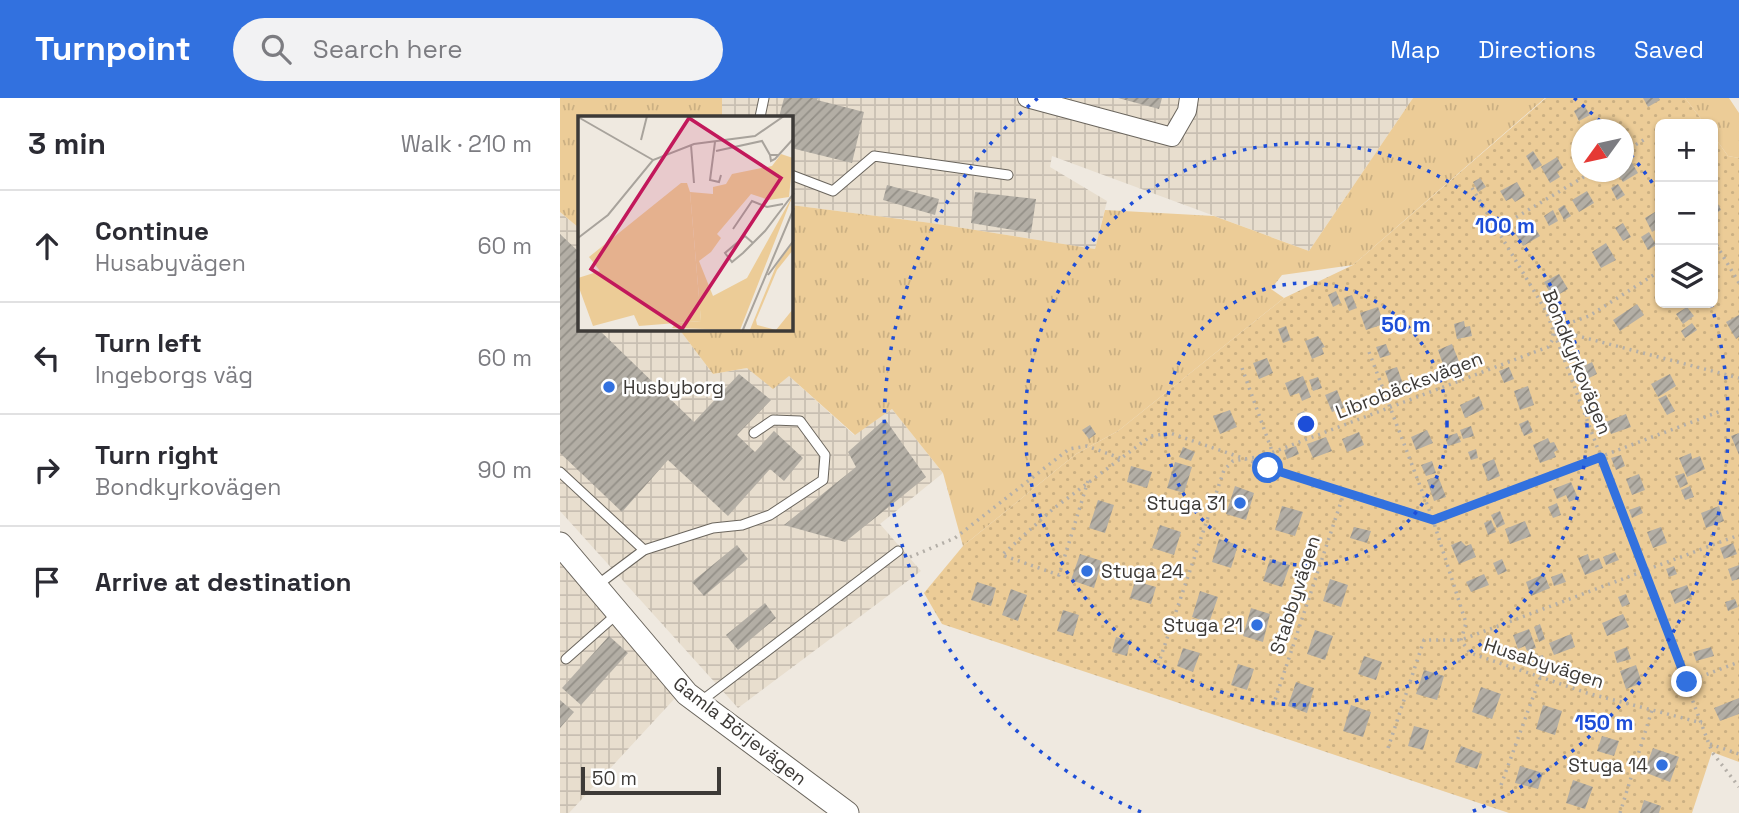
<!DOCTYPE html>
<meta charset="utf-8">
<style>
:root{--surface:#fff;--page:#f2f2f3;--text:#2b2b33;--muted:#7c7c81;--line:#e1e1e2;--accent:#3271df}
body{margin:0;font-family:"Space Grotesk",sans-serif;background:var(--page);color:var(--text)}
.controls{position:absolute;right:21px;top:21px;display:grid;overflow:hidden;border-radius:10px;box-shadow:0 2px 5px #0004}
.controls button{width:63px;height:63px;display:grid;place-items:center;padding:0;border:0;border-bottom:2px solid var(--line);background:var(--surface);color:var(--text);font:35px sans-serif}
.compass{position:absolute;left:1011px;top:21px;width:63px;height:63px;border-radius:50%;background:var(--surface);box-shadow:0 2px 5px #0004;rotate:237deg}
.scale{position:absolute;left:21px;bottom:18px;width:140px;box-sizing:border-box;padding-left:7px;border:4px solid #3d3a37;border-top:0;font-size:19px;line-height:24px;white-space:nowrap;color:#3d3a37;-webkit-text-stroke:5px #fff;paint-order:stroke}
.stop{position:absolute;width:21px;height:21px;margin:-16px;border:5px solid #3271df;border-radius:50%;background:#fff}
.stop.end{background:#3271df;border-color:#fff;box-shadow:0 2px 7px #0008}
.list{margin:0;padding:0;list-style:none}
h2{display:flex;justify-content:space-between;align-items:center;height:91px;margin:0;padding:0 28px;font-size:30px}
h2 small{font-size:23px;font-weight:400;color:var(--muted)}
.list li{display:grid;grid-template-columns:46px 1fr auto;gap:21px;align-items:center;box-sizing:border-box;height:112px;padding:0 28px;border-top:2px solid var(--line)}
.list b{display:block;font-size:26px;white-space:nowrap}
.list p{margin:0;font-size:23px;white-space:nowrap;color:var(--muted)}
.list em{font-size:23px;font-style:normal;color:var(--muted)}
.icon{flex:none;width:38px;height:38px;fill:none;stroke:currentColor;stroke-width:2;stroke-linecap:round;stroke-linejoin:round}
.map{position:relative;flex:none;width:1179px;height:715px;overflow:hidden}
header{display:flex;align-items:center;gap:42px;box-sizing:border-box;height:98px;padding:0 35px;background:var(--accent);color:#fff}
header strong{font-size:33px}
nav{display:flex;gap:38px;margin-inline-start:auto;font-size:24px}
.search{width:490px;height:63px;background:var(--page);display:flex;align-items:center;gap:18px;box-sizing:border-box;padding:0 24px;border-radius:38px;color:var(--muted);font-size:26px}
main{display:flex}
aside{flex:1;background:var(--surface)}
.map>svg:first-child{display:block}
.industrial{fill:url(#industrial-grid)}
.grass{fill:url(#grass-tufts)}
.garden{fill:url(#garden-dots);fill-rule:evenodd}
.building{fill:url(#building-hatch)}
.lines{fill:none;stroke-linecap:round;stroke-linejoin:round}
.service-casing{stroke:#6a655d;stroke-width:11}
.minor-casing{stroke:#6a655d;stroke-width:20}
.tertiary-casing{stroke:#6a655d;stroke-width:25}
.path{stroke:#b4afa8;stroke-width:3.5;stroke-dasharray:2 5;stroke-linecap:butt}
.service{stroke:#fff;stroke-width:9}
.minor{stroke:#fff;stroke-width:18}
.tertiary{stroke:#fff;stroke-width:23}
.route{stroke:#3271df;stroke-width:9}
.ring{fill:none;stroke:#1d4ed8;stroke-width:3.5;stroke-dasharray:3.5 7}
.poi-dot{fill:#3271df;stroke:#fff;stroke-width:2.5}
.labels{text-anchor:middle;dominant-baseline:central;stroke-width:5;stroke-linejoin:round;paint-order:stroke}
.street-label{font-size:19px;fill:#3d3a37;stroke:#fff}
.poi-label{font-size:19px;fill:#3d3a37;stroke:#fff;text-anchor:end}
.inset-road{fill:none;stroke:#a8a39c;stroke-width:2}
.view{fill:#c2185b;fill-opacity:0.15;stroke:#c2185b;stroke-width:3.5}
.inset-edge{fill:none;stroke:#3d3a37;stroke-width:3.5}
.centre{fill:#1d4ed8;stroke:#fff;stroke-width:3.5}
.ring-label{font-size:21px;text-anchor:middle;font-weight:bold;fill:#1d4ed8;stroke:#fff;stroke-width:5;stroke-linejoin:round;paint-order:stroke}
</style>
<header>
<strong>Turnpoint</strong>
<div class="search"><svg class="icon" aria-label="search" viewBox="0 0 24 24"><circle cx="10" cy="10" r="6"/><path d="M15 15l6 6"/></svg>Search here</div>
<nav><a>Map</a><a>Directions</a><a>Saved</a></nav>
</header>
<main>
<aside>
<h2>3 min<small>Walk · 210 m</small></h2>
<ul class="list">
<li><svg class="icon" aria-label="ahead" viewBox="0 0 24 24"><path d="M12 20V5M6 11l6-6 6 6"/></svg><div><b>Continue</b><p>Husabyvägen</p></div><em>60 m</em></li>
<li><svg class="icon" aria-label="left" viewBox="0 0 24 24"><path d="M17 20v-9H6M10 6l-5 5 5 5"/></svg><div><b>Turn left</b><p>Ingeborgs väg</p></div><em>60 m</em></li>
<li><svg class="icon" aria-label="right" viewBox="0 0 24 24"><path d="M7 20v-9h11M14 6l5 5-5 5"/></svg><div><b>Turn right</b><p>Bondkyrkovägen</p></div><em>90 m</em></li>
<li><svg class="icon" aria-label="arrive" viewBox="0 0 24 24"><path d="M6 21V4h12l-3 4 3 4H6"/></svg><div><b>Arrive at destination</b></div></li>
</ul>
</aside>
<div class="map">
<svg width="1179" height="715" viewBox="0 0 1179 715">
<defs>
<pattern id="industrial-grid" width="8" height="8" patternUnits="userSpaceOnUse" patternTransform="scale(1.75)"><rect width="8" height="8" fill="#e8dece"/><path d="M0 4h8M4 0v8" fill="none" stroke="#c8bfb2"/></pattern>
<pattern id="grass-tufts" width="24" height="20" patternUnits="userSpaceOnUse" patternTransform="scale(1.75)"><rect width="24" height="20" fill="#eccc97"/><path d="M3 7l-1-3M5 7V3M7 7l1-3M15 17l-1-3M17 17v-4M19 17l1-3" fill="none" stroke="#cbb083"/></pattern>
<pattern id="garden-dots" width="8" height="8" patternUnits="userSpaceOnUse" patternTransform="scale(1.75)"><rect width="8" height="8" fill="#eccc97"/><path d="M2 2h.1M6 6h.1" fill="none" stroke="#cbb083" stroke-width="1.8" stroke-linecap="round"/></pattern>
<pattern id="building-hatch" width="6" height="6" patternUnits="userSpaceOnUse" patternTransform="scale(1.75)"><rect width="6" height="6" fill="#b3aea5"/><path d="M-1 1l2-2M0 6l6-6M5 7l2-2" fill="none" stroke="#938f87"/></pattern>
</defs>
<rect width="100%" height="100%" fill="#efe9e0"/>
<!-- industrial -->
<g class="industrial">
<polygon points="162,0 853,0 749,153 492,58 490,69 547,103 535,151 371,125 231,107 231,19 162,19"/>
<polygon points="0,114 19,130 19,231 119,231 153,276 187,270 229,278 294,337 332,311 383,375 320,426 361,473 178,610 0,413"/>
<polygon points="0,465 117,598 9,715 0,715"/>
</g>
<!-- grass -->
<g class="grass">
<polygon points="0,0 162,0 162,19 19,19 19,130 0,114"/>
<polygon points="853,0 985,0 793,167 722,177 711,191 724,200 558,333 516,356 403,448 383,375 332,311 295,337 229,278 213,291 187,270 153,276 119,231 231,231 231,107 371,125 535,151 545,112 654,118 749,153"/>
<polygon points="1125,0 1169,0 1179,15 1179,60 1168,58 1153,37 1153,26 1145,26"/>
</g>
<!-- garden -->
<path class="garden" d="M986 0H1125L1145 26H1100V205H1153V37L1168 58 1179 60V664L1152 654 1132 715H949L382 526 364 495 403 448 516 356 558 333 724 200 793 167ZM1021 32H1064V74H1021Z"/>
<!-- building -->
<g class="building">
<polygon points="224,0 258,0 257,2 304,14 292,65 231,50 231,19 219,19"/>
<polygon points="558,0 602,0 599,11"/>
<polygon points="1083,0 1099,0 1100,2 1088,9"/>
<polygon points="1024,7 1030,17 1019,23 1014,13"/>
<polygon points="973,53 982,67 974,72 966,58"/>
<polygon points="997,59 1003,70 997,74 1000,79 990,85 981,69"/>
<polygon points="1071,63 1078,75 1063,84 1056,74 1064,74 1064,68"/>
<polygon points="920,80 926,89 918,94 913,84"/>
<polygon points="957,84 965,98 955,104 952,100 946,103 940,93"/>
<polygon points="1058,86 1065,97 1057,102 1051,90"/>
<polygon points="327,87 379,101 375,117 323,102"/>
<polygon points="1027,93 1034,105 1019,114 1012,102"/>
<polygon points="415,94 476,101 471,135 411,125"/>
<polygon points="1153,96 1161,112 1153,117"/>
<polygon points="1004,107 1011,118 1004,122 998,111"/>
<polygon points="1100,111 1100,129 1092,134 1085,120"/>
<polygon points="993,112 998,123 989,128 984,118"/>
<polygon points="972,125 980,138 963,148 955,135"/>
<polygon points="1063,125 1071,139 1063,143 1055,130"/>
<polygon points="1089,134 1096,147 1088,152 1081,139"/>
<polygon points="0,136 19,154 19,231 38,231 134,324 179,276 211,302 177,337 195,354 214,333 243,360 224,383 210,371 168,418 108,362 62,414 0,355"/>
<polygon points="1046,145 1056,162 1041,170 1032,154"/>
<polygon points="999,176 1008,191 993,200 984,184"/>
<polygon points="776,193 781,205 773,209 768,197"/>
<polygon points="792,197 797,210 789,213 784,200"/>
<polygon points="1077,206 1084,217 1060,233 1053,222"/>
<polygon points="818,209 824,226 806,232 800,215"/>
<polygon points="1127,209 1134,218 1123,226 1116,216"/>
<polygon points="1179,217 1179,239 1176,241 1166,224"/>
<polygon points="904,223 905,229 910,228 912,238 897,241 894,226"/>
<polygon points="1132,225 1137,232 1125,240 1121,233"/>
<polygon points="726,228 731,242 723,245 718,231"/>
<polygon points="758,238 765,249 762,250 764,256 752,261 745,243"/>
<polygon points="826,246 830,257 820,260 816,249"/>
<polygon points="892,246 900,266 885,272 878,252"/>
<polygon points="707,260 713,275 699,281 693,265"/>
<polygon points="1032,264 1037,276 1029,280 1024,268"/>
<polygon points="837,269 843,286 831,290 825,273"/>
<polygon points="949,269 954,281 944,285 939,273"/>
<polygon points="1110,276 1116,288 1098,299 1091,286"/>
<polygon points="743,278 751,299 742,303 739,295 730,298 725,285"/>
<polygon points="758,279 762,290 753,293 749,282"/>
<polygon points="968,288 974,307 960,312 954,293"/>
<polygon points="777,292 784,310 772,314 765,297"/>
<polygon points="1106,297 1115,313 1107,317 1098,301"/>
<polygon points="919,298 924,311 905,320 900,307"/>
<polygon points="670,312 677,329 660,336 653,318"/>
<polygon points="744,313 748,322 740,325 737,316"/>
<polygon points="1066,316 1071,329 1051,336 1046,324"/>
<polygon points="325,321 366,379 285,444 224,427 296,369 288,354"/>
<polygon points="968,322 973,334 964,338 959,326"/>
<polygon points="530,327 536,336 529,341 522,332"/>
<polygon points="911,328 914,338 903,341 900,332"/>
<polygon points="867,332 873,345 856,352 851,339"/>
<polygon points="799,334 804,347 787,354 782,341"/>
<polygon points="897,335 901,344 888,348 885,339"/>
<polygon points="1179,335 1179,357 1171,338"/>
<polygon points="766,339 772,353 753,360 747,346"/>
<polygon points="988,340 990,345 994,344 998,352 994,354 996,359 980,365 973,347"/>
<polygon points="736,348 739,356 727,361 724,352"/>
<polygon points="623,349 635,354 631,363 619,359"/>
<polygon points="916,351 918,360 911,362 908,354"/>
<polygon points="1131,355 1132,361 1140,358 1145,371 1127,379 1119,360"/>
<polygon points="1061,357 1065,368 1056,372 1051,360"/>
<polygon points="934,361 940,378 928,383 922,366"/>
<polygon points="872,363 876,375 866,378 861,367"/>
<polygon points="615,364 632,369 624,395 607,390"/>
<polygon points="571,368 592,374 587,390 567,384"/>
<polygon points="1124,375 1128,386 1120,390 1115,378"/>
<polygon points="1079,376 1085,392 1072,397 1066,381"/>
<polygon points="878,378 886,399 874,403 867,382"/>
<polygon points="1011,384 1018,400 1009,404 1006,397 997,401 993,391"/>
<polygon points="675,388 694,395 686,422 666,416"/>
<polygon points="1130,388 1134,399 1125,402 1121,392"/>
<polygon points="538,402 554,407 545,435 529,430"/>
<polygon points="997,405 1001,417 993,420 988,409"/>
<polygon points="722,408 743,414 735,438 715,432"/>
<polygon points="1080,408 1083,415 1072,420 1069,412"/>
<polygon points="1159,408 1164,423 1146,430 1141,415"/>
<polygon points="940,413 945,426 937,430 931,417"/>
<polygon points="931,422 936,434 928,437 924,425"/>
<polygon points="965,423 971,438 950,446 945,431"/>
<polygon points="600,427 621,434 614,457 592,450"/>
<polygon points="794,429 811,433 807,445 790,440"/>
<polygon points="1101,429 1107,445 1093,450 1087,434"/>
<polygon points="659,441 678,447 671,470 652,464"/>
<polygon points="901,443 906,448 911,446 916,459 899,466 891,447"/>
<polygon points="1173,445 1177,456 1164,461 1160,450"/>
<polygon points="177,447 188,461 144,498 132,484"/>
<polygon points="1055,454 1059,462 1046,467 1043,459"/>
<polygon points="520,456 542,463 534,490 511,482"/>
<polygon points="1028,456 1030,463 1039,460 1043,470 1025,477 1018,460"/>
<polygon points="710,461 730,467 722,489 703,483"/>
<polygon points="942,461 947,473 938,477 933,465"/>
<polygon points="1179,467 1179,481 1172,483 1168,471"/>
<polygon points="1114,468 1117,476 1109,479 1106,471"/>
<polygon points="1002,475 1006,484 994,488 991,479"/>
<polygon points="924,476 929,487 911,494 906,484"/>
<polygon points="984,476 990,490 971,498 966,484"/>
<polygon points="770,481 788,487 781,509 763,503"/>
<polygon points="575,483 596,489 591,506 570,500"/>
<polygon points="417,484 436,490 431,508 411,502"/>
<polygon points="1127,487 1132,499 1115,506 1110,493"/>
<polygon points="451,491 467,497 458,523 442,517"/>
<polygon points="640,493 658,499 649,525 632,519"/>
<polygon points="1066,496 1070,506 1062,509 1058,499"/>
<polygon points="1175,501 1178,509 1168,513 1165,504"/>
<polygon points="205,505 216,520 178,552 166,537"/>
<polygon points="691,510 710,516 703,544 683,538"/>
<polygon points="503,512 519,517 513,538 497,533"/>
<polygon points="1063,516 1069,529 1047,538 1042,525"/>
<polygon points="980,526 985,541 979,544 974,529"/>
<polygon points="969,531 976,550 967,553 965,548 958,551 953,537"/>
<polygon points="755,532 773,538 765,562 747,556"/>
<polygon points="1011,536 1015,549 994,557 989,545"/>
<polygon points="49,538 68,555 21,607 2,590"/>
<polygon points="556,539 570,543 567,558 552,554"/>
<polygon points="1067,549 1071,561 1057,565 1054,554"/>
<polygon points="1151,549 1154,558 1136,563 1133,554"/>
<polygon points="623,550 640,555 633,574 617,568"/>
<polygon points="983,557 986,570 977,572 974,559"/>
<polygon points="804,558 822,564 816,582 798,576"/>
<polygon points="678,566 694,571 687,592 671,587"/>
<polygon points="1076,567 1082,585 1066,591 1060,573"/>
<polygon points="864,572 884,578 877,602 856,596"/>
<polygon points="736,584 754,590 747,615 728,608"/>
<polygon points="921,589 941,596 932,621 912,614"/>
<polygon points="1179,600 1179,616 1160,623 1154,610"/>
<polygon points="0,602 14,614 0,630"/>
<polygon points="791,607 811,614 803,639 783,633"/>
<polygon points="983,607 1002,613 995,637 976,631"/>
<polygon points="854,628 869,632 863,652 848,648"/>
<polygon points="1042,638 1059,643 1054,658 1037,653"/>
<polygon points="901,648 922,656 917,671 895,664"/>
<polygon points="1093,650 1119,659 1110,684 1084,674"/>
<polygon points="960,668 983,675 978,691 955,685"/>
<polygon points="1013,682 1033,689 1025,711 1006,705"/>
<polygon points="1084,702 1101,708 1099,715 1080,715"/>
</g>
<g class="lines">
<!-- service casing -->
<g class="service-casing">
<g id="service">
<polyline points="200,19 204,0"/>
<polyline points="231,77 273,93 314,58 448,77"/>
<polyline points="0,374 84,452"/>
<polyline points="36,488 84,452 153,430 182,427 210,417 263,382 265,357 240,323 213,322 194,335"/>
<polyline points="6,561 57,516"/>
<polyline points="140,604 338,453"/>
</g>
</g>
<!-- minor casing -->
<g class="minor-casing">
<polyline id="minor" points="467,0 612,39 627,13 629,0"/>
</g>
<!-- tertiary casing -->
<g class="tertiary-casing">
<polyline id="tertiary" points="0,446 127,596 287,715"/>
</g>
<!-- path -->
<g class="path">
<polyline points="1064,54 1085,41"/>
<polyline points="912,90 986,213 1152,654 1179,689"/>
<polyline points="938,130 1032,74"/>
<polyline points="1153,141 1179,185"/>
<polyline points="995,232 1179,280"/>
<polyline points="809,254 873,422 1161,313"/>
<polyline points="682,270 712,353"/>
<polyline points="528,383 499,477 442,457 493,411 591,338 610,335 784,395 873,422 906,525 901,542 910,555 1027,595 1142,625"/>
<polyline points="350,459 395,440 509,351 527,348 560,360"/>
<polyline points="598,567 664,372 673,363 703,358 988,249 993,241 993,231 1029,218 1100,173"/>
<polyline points="1127,584 1179,564"/>
<polyline points="713,608 784,395"/>
<polyline points="1150,646 1179,656"/>
<polyline points="828,650 864,542 901,542 1179,437"/>
<polyline points="941,687 980,580"/>
<polyline points="1060,715 1092,612"/>
</g>
<!-- service -->
<use href="#service" class="service"/>
<!-- minor -->
<use href="#minor" class="minor"/>
<!-- tertiary -->
<use href="#tertiary" class="tertiary"/>
</g>
<g class="lines">
<!-- route -->
<polyline class="route" points="708,370 873,422 1041,359 1127,584"/>
</g>
<!-- distance rings -->
<g class="ring">
<circle cx="746" cy="326" r="141"/>
<circle cx="746" cy="326" r="281"/>
<path d="M581 714A422 422 0 0 1 478 0M1014 0A422 422 0 0 1 1047 30M1064 49A422 422 0 0 1 1100 96M1151 206A422 422 0 0 1 911 714"/>
</g>
<!-- markers -->
<g class="poi-dot">
<circle cx="49" cy="289" r="7"/>
<circle cx="680" cy="405" r="7"/>
<circle cx="527" cy="473" r="7"/>
<circle cx="697" cy="527" r="7"/>
<circle cx="1102" cy="667" r="7"/>
</g>
<g class="labels">
<!-- street labels -->
<g class="street-label">
<text transform="translate(1017 264) rotate(68)">Bondkyrkovägen</text>
<text transform="translate(849 287) rotate(-21)">Librobäcksvägen</text>
<text transform="translate(735 497) rotate(-72)">Stabbyvägen</text>
<text transform="translate(984 565) rotate(18)">Husabyvägen</text>
<text transform="translate(180 633) rotate(38)">Gamla Börjevägen</text>
</g>
<!-- poi labels -->
<g class="poi-label">
<text x="63" y="289" text-anchor="start">Husbyborg</text>
<text x="666" y="405">Stuga 31</text>
<text x="541" y="473" text-anchor="start">Stuga 24</text>
<text x="683" y="527">Stuga 21</text>
<text x="1088" y="667">Stuga 14</text>
</g>
</g>
<!-- overview -->
<g transform="translate(18 18)">
<rect width="215" height="215" fill="#efe9e0"/>
<path d="M203 38 215 42 211 81 191 84 173 78 139 118 143 122 133 136 121 145 135 180 169 162 215 79 162 214 94 212 98 207 123 205 112 76 135 78V71L148 68 154 58 194 50ZM215 126V134L199 154 178 204 179 209 198 214 215 193V215L171 216 198 150Z" fill="#eccc97"/>
<path d="M103 67H109L112 76 123 205 61 210 56 199 15 210 0 169V162L22 155 11 141Z" fill="#eccc97"/>
<path class="inset-road" d="M0 1 75 44M63 24 69 0M137 26 132 64 141 66 143 59M113 29 116 67M138 35 184 25 192 39M200 39H192L193 45 197 43 216 22M155 113 174 85 189 91 205 88M0 122 30 99 75 44 116 28 177 20 206 0M175 127 167 120 147 137 154 146 165 137 187 115 216 77M190 159 216 124M164 216 216 92"/>
<path class="view" d="M111 2 203 62 104 213 13 153Z"/>
<rect width="215" height="215" class="inset-edge"/>
</g>
<circle cx="746" cy="326" r="10" class="centre"/>
<g class="ring-label">
<text x="945" y="135">100 m</text>
<text x="846" y="234">50 m</text>
<text x="1044" y="632">150 m</text>
</g>
</svg>
<div class="controls">
<button>+</button>
<button>−</button>
<button><svg class="icon" aria-label="layers" viewBox="0 0 24 24"><path d="M12 4l9 5-9 5-9-5zM3 14l9 5 9-5"/></svg></button>
</div>
<svg class="compass" viewBox="-18 -18 36 36"><path d="M0-13l5 13h-10z" fill="#e53935"/><path d="M0 13l5-13h-10z" fill="#7c7c81"/></svg>
<div class="scale">50 m</div>
<div class="stop" style="left:708px;top:370px"></div>
<div class="stop end" style="left:1127px;top:584px"></div>
</div>
</main>
